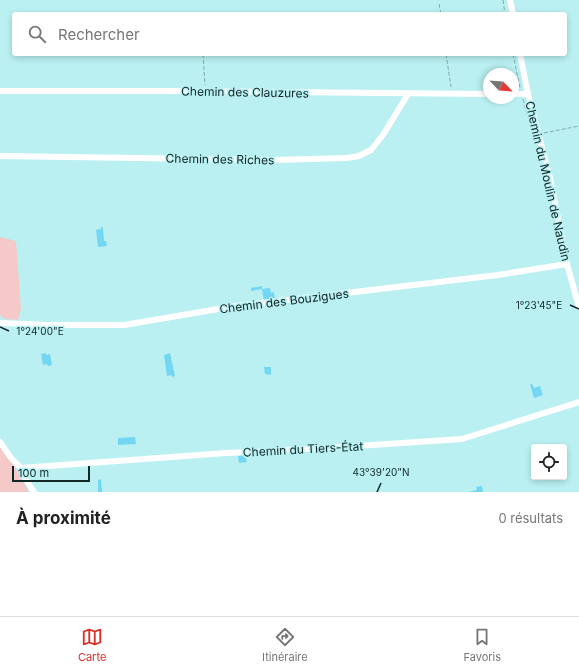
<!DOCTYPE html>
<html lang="fr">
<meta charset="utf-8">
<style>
:root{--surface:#fff;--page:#f2f2f2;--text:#222;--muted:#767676;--line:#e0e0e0;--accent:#d93025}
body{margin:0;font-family:Inter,sans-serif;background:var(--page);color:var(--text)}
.controls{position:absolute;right:12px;bottom:12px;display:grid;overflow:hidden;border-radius:4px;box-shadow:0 2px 6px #0003}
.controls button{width:36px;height:36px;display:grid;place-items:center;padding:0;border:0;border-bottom:1px solid var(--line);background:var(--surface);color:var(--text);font:20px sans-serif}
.compass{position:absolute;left:483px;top:68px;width:36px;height:36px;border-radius:50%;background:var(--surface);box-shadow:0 2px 6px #0003;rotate:115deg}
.scale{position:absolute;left:12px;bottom:10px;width:78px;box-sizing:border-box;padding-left:4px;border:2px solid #112728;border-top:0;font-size:11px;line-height:14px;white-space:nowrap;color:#112728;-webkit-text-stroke:3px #baf0f2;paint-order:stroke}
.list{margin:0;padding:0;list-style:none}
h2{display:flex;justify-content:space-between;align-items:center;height:52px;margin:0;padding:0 16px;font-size:17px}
h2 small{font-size:13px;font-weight:400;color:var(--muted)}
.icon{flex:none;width:22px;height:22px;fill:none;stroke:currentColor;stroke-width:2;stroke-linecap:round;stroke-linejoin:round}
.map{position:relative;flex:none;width:579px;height:492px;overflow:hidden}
.search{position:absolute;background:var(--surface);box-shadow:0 2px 6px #0003;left:12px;right:12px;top:12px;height:44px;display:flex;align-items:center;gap:10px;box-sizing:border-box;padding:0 14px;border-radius:4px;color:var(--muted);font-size:15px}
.sheet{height:124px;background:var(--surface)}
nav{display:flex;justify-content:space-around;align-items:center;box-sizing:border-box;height:56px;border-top:1px solid var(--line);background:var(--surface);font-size:11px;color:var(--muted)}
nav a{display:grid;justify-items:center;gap:2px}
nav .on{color:var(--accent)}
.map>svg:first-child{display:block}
.green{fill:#f4c9c8}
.building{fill:#73d6f3}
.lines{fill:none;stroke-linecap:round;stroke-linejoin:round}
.path{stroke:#80abac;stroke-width:1;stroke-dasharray:4 2;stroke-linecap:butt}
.minor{stroke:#fff;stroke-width:6}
.ticks{fill:none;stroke:#112728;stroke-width:1.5}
.labels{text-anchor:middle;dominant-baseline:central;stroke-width:3;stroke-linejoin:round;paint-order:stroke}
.street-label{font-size:12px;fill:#112728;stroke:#baf0f2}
.ticks-label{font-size:10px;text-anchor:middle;fill:#112728;stroke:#baf0f2;stroke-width:3;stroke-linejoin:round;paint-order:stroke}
</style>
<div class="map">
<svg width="579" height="492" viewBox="0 0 579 492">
<rect width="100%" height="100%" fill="#baf0f2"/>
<!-- green -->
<g class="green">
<polygon points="0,237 16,241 21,309 18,320 4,319 0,315"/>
<polygon points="0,446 13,464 29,492 0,492"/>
</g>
<!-- building -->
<g class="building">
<polygon points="101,226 103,228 104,241 106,241 107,246 98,247 96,230 101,229"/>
<polygon points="262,286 262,289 270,288 271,293 274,292 275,299 264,301 262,289 251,291 251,288"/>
<polygon points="46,353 46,355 50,354 52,365 48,366 47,364 43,365 41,354"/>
<polygon points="170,353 175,376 172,377 171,375 167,376 164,355"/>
<polygon points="264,367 271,367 271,375 265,374"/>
<polygon points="530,384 532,384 534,388 540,386 543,395 534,398"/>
<polygon points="135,437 136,444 118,445 118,438"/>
<polygon points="245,455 247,462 239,463 238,456"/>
<polygon points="101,479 102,492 98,492 98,480"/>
<polygon points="482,486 483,492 469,492 477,490 476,487"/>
</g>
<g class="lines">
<!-- path -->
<g class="path">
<polyline points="503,0 505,14"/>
<polyline points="439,4 441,14"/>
<polyline points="203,54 205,85"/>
<polyline points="446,54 451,87"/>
<polyline points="513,54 520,88"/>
<polyline points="523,99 527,115"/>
<polyline points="544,133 579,126"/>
</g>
<!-- minor -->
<g class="minor">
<polyline points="510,0 513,14"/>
<polyline points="520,54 528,94 550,178 567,264 579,307"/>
<polyline points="0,91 172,91 489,94"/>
<polyline points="513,94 528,94"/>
<polyline points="0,156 273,160 347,158 359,156 371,150 383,135 408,94"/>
<polyline points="0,323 47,325 124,325 236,306 498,275 567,264"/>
<polyline points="0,442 11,458 21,468 25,478 34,492"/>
<polyline points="21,468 226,453 342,447 462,439 579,402"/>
</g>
</g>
<!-- ticks -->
<path class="ticks" d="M570 305 579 309M0 327 9 331M377 492 381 483"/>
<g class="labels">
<!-- street labels -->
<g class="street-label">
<text transform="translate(245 92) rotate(1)">Chemin des Clauzures</text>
<text transform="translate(220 159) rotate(1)">Chemin des Riches</text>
<text transform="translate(548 181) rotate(77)">Chemin du Moulin de Naudin</text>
<text transform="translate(284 301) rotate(-7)">Chemin des Bouzigues</text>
<text transform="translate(303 449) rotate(-3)">Chemin du Tiers-État</text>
</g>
</g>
<g class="ticks-label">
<text x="539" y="309">1°23'45"E</text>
<text x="40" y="335">1°24'00"E</text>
<text x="381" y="476">43°39'20"N</text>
</g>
</svg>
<div class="controls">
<button><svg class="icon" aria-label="locate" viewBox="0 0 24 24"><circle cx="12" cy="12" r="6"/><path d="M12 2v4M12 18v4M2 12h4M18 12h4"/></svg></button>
</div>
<svg class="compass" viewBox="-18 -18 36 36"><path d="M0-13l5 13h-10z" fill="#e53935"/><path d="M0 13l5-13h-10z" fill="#767676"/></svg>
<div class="scale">100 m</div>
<div class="search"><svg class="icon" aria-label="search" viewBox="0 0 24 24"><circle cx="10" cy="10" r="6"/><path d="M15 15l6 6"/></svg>Rechercher</div>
</div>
<section class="sheet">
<h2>À proximité<small>0 résultats</small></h2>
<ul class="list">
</ul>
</section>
<nav>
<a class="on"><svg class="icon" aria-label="map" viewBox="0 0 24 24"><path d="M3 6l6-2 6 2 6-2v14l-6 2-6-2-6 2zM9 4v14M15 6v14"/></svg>Carte</a>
<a><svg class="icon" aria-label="directions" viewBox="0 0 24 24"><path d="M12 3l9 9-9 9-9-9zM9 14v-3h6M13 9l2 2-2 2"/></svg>Itinéraire</a>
<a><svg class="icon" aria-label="saved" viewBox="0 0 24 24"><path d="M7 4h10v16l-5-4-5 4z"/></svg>Favoris</a>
</nav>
